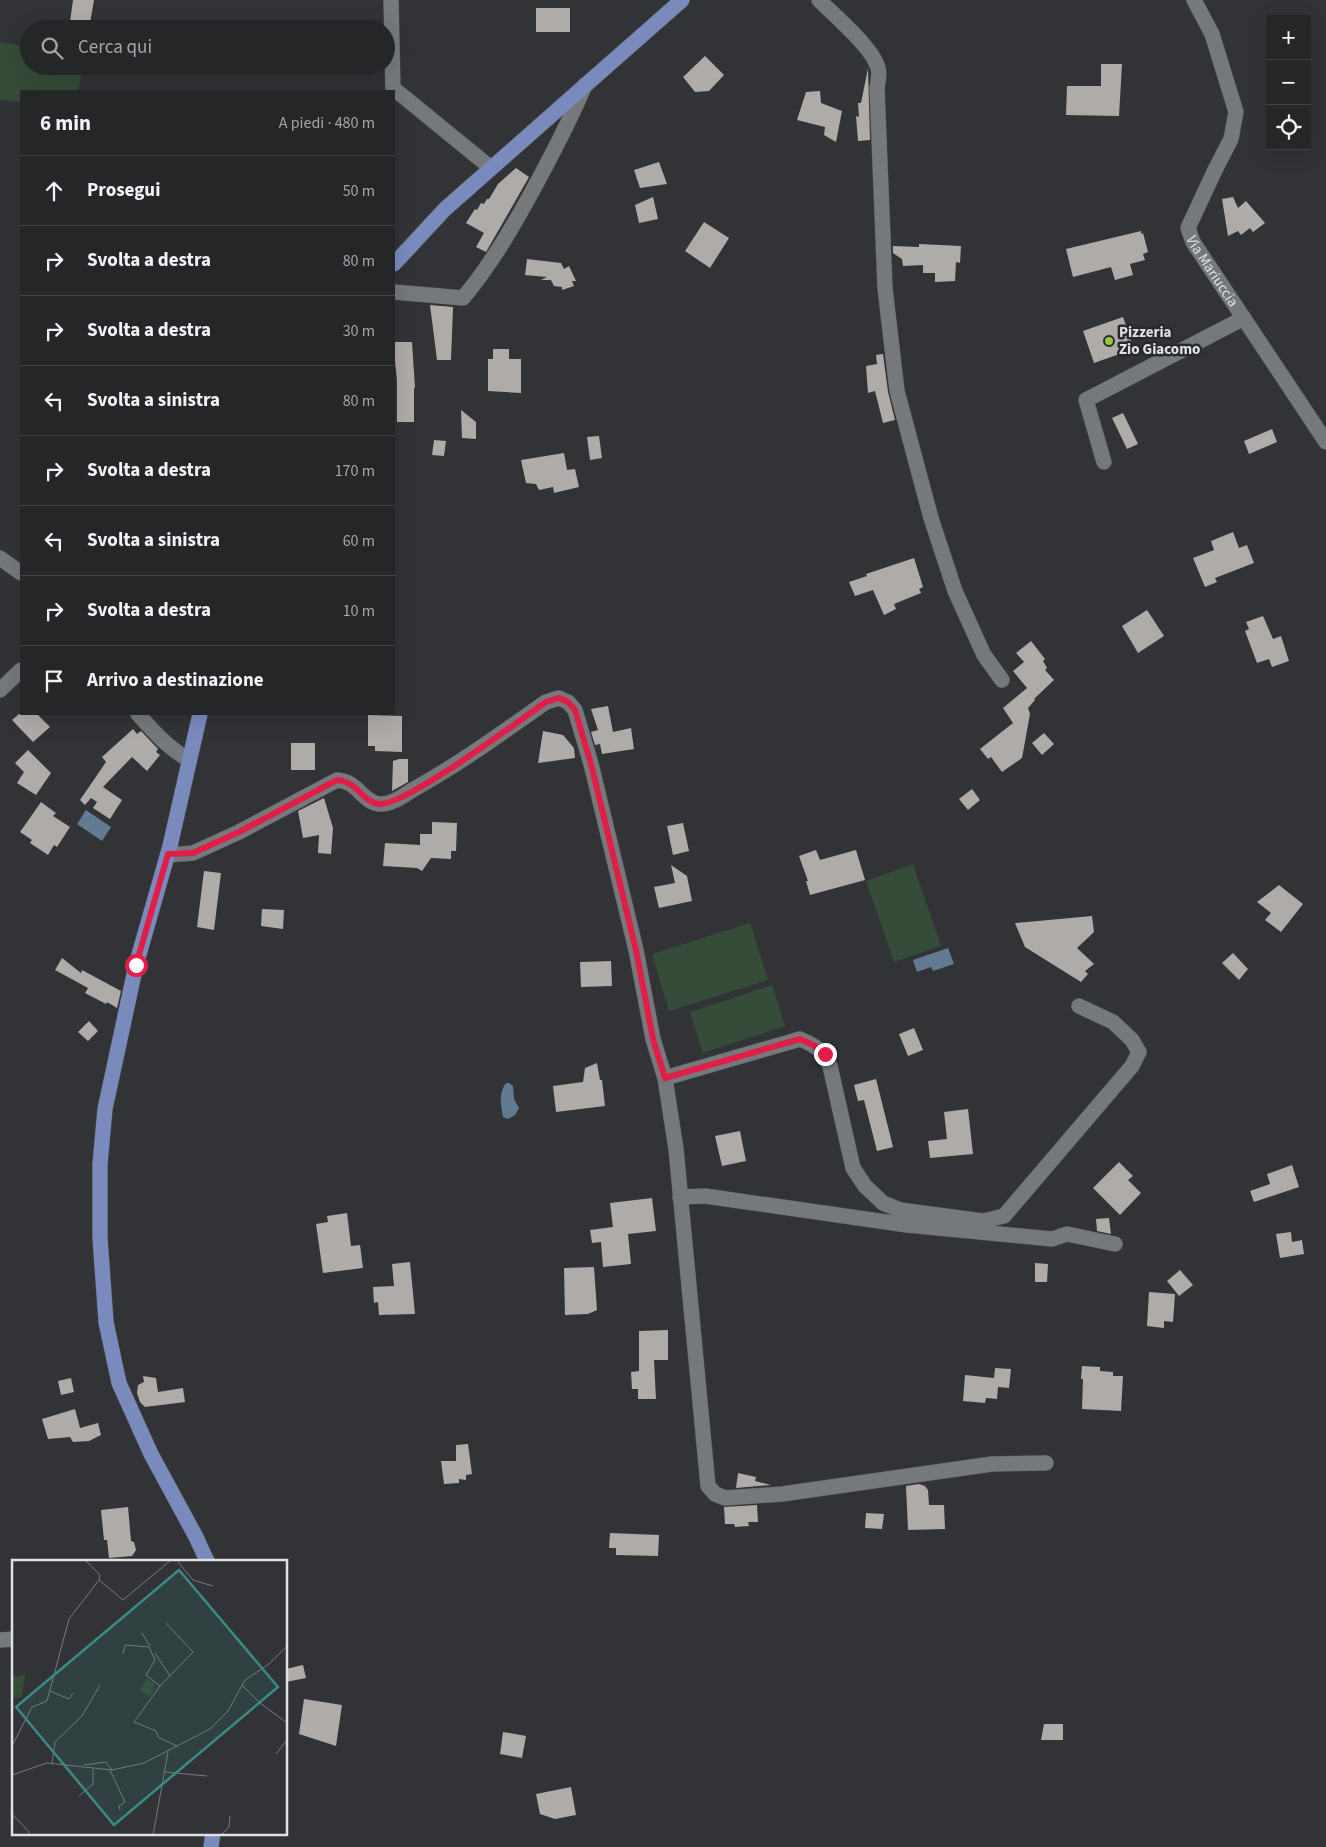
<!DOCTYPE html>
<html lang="it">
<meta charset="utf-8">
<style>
:root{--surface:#252628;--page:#2d2e30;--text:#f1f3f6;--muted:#a3a5a8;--line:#424345}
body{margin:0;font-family:"Source Sans 3",sans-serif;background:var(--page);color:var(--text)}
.controls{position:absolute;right:15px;top:15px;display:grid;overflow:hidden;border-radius:0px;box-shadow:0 5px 20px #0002}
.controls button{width:45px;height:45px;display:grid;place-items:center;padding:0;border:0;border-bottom:1px solid var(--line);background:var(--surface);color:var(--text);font:25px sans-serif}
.stop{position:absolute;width:15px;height:15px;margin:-11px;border:4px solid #e11d48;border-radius:50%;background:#fff}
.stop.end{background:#e11d48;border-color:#fff;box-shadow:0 1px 5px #0008}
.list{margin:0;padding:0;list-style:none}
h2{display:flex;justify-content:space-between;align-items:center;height:65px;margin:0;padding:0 20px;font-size:21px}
h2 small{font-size:16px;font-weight:400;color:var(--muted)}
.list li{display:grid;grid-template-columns:32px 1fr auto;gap:15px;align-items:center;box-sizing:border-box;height:70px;padding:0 20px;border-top:1px solid var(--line)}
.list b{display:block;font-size:19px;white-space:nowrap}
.list em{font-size:16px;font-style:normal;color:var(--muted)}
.icon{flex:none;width:28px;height:28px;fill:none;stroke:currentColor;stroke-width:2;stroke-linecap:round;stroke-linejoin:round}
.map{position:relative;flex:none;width:1326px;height:1847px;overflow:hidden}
.search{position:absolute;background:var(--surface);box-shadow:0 5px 20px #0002;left:20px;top:20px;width:375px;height:55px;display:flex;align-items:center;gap:12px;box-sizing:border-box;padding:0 18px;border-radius:28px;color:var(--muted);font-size:19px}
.panel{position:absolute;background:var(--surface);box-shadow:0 5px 20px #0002;left:20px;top:90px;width:375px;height:625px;border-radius:0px}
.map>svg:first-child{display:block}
.green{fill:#354c38}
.water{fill:#637a93}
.building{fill:#afaba9}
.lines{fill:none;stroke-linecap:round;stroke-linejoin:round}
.minor-casing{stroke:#505254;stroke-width:16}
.major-casing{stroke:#505254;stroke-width:16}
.minor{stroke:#76797c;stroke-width:15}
.major{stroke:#7a8abc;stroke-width:15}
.route{stroke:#e11d48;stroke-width:6}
.poi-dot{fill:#92cd3f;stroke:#27292c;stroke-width:2}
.labels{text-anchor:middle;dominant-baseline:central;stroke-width:5;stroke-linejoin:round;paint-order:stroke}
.street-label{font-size:15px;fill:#dfe1e2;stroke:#27292c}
.poi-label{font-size:15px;font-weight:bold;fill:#dfe1e2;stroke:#27292c;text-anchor:start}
.inset-road{fill:none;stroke:#77797b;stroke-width:1}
.view{fill:#398b85;fill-opacity:0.15;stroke:#398b85;stroke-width:2.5}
.inset-edge{fill:none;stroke:#dfe1e2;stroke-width:2.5}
</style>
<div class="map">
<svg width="1326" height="1847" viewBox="0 0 1326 1847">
<rect width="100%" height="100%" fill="#313336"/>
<!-- green -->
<g class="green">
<polygon points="0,42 29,47 29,66 83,66 78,91 21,91 21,103 0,99"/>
<polygon points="913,864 941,946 894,962 866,881"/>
<polygon points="750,923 768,980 669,1011 652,954"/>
<polygon points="772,985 785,1026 703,1053 690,1012"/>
</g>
<!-- water -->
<g class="water">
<polygon points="86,810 111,827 102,841 77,824"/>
<polygon points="948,948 954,964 933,971 931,967 917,972 913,960"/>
<path d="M506 1083H509L513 1086 514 1099 519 1108 515 1115 508 1119 503 1117C501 1104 498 1094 506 1083Z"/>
</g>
<!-- building -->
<g class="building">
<polygon points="73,0 94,0 89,29 69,29"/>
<rect x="536" y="8" width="34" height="24"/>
<polygon points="705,56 724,75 709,91 695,92 683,77"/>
<polygon points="1101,64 1122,64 1119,116 1066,115 1067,86 1101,86"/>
<polygon points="868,68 870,140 858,141 856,116 859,117 858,103 861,103"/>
<polygon points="820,91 821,103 842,111 836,142 824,135 825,127 797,120 806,92"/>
<polygon points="659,162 667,184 640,188 634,170"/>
<polygon points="516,168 529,177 486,252 476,247 484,233 466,223 475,209 477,210 481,203 484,204 487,199 489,199 498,184"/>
<polygon points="653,197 658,219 639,223 635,205"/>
<polygon points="1233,197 1238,208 1246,201 1265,223 1253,232 1250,228 1241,235 1238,231 1228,236 1222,199"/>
<polygon points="704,222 729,238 710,268 685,251"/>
<polygon points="1141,231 1141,234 1143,233 1148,252 1143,254 1145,260 1130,264 1133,275 1115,280 1111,267 1073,277 1066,249"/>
<polygon points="919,244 961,246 960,263 956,262 955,281 935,282 935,273 923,273 923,265 903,266 902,259 893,253 893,246 919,247"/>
<polygon points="527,259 561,263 564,269 569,266 576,281 572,281 574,286 562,290 562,287 554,286 551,280 541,280 547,277 525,275"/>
<polygon points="430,305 453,307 451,360 437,360"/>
<polygon points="1123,317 1134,349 1094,363 1083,331"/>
<polygon points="394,342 412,342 415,388 414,388 414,422 397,422 397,380 395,361 394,361"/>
<polygon points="493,349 509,349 509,359 521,359 521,393 488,391 488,359 493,359"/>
<polygon points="883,354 888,392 895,420 883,423 875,391 868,393 866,366 877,364 876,355"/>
<polygon points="461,410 476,422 476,439 462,438"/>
<polygon points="1123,413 1138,444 1127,449 1112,418"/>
<polygon points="1272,429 1277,442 1249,454 1244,441"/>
<polygon points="599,436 602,458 590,460 587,437"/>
<polygon points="434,440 446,441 444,456 432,455"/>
<polygon points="564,453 567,470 575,469 579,487 554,493 553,487 539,490 536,484 526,483 521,460"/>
<polygon points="1233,532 1239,548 1247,545 1254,563 1215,578 1217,582 1205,587 1193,558 1214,550 1211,541"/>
<polygon points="914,558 923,587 919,589 921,593 894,604 896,609 884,615 873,590 855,596 849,582 867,576 866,574"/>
<polygon points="1147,610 1164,636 1138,653 1122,626"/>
<polygon points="1263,616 1273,639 1281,636 1289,661 1272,667 1269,659 1257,663 1245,631 1249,629 1246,622"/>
<polygon points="1031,641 1045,659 1043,661 1047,668 1045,670 1054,680 1034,699 1035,700 1028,708 1030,714 1022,758 1002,772 991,757 988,759 980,749 1013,723 1003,708 1027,688 1013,671 1024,662 1016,653"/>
<polygon points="608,706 613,732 631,728 634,749 602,754 600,744 595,745 591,732 598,730 591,709"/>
<polygon points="19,714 37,714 50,727 33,742 12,720"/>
<polygon points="368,715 402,716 402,752 375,751 375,746 368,746"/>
<polygon points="133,729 137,734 141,731 158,749 156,752 160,755 147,771 132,757 103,787 122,800 110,819 93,808 97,802 91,798 85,805 80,800 106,762 102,757"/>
<polygon points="543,731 563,735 574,748 575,758 538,763"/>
<polygon points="1044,733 1054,744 1042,755 1032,743"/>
<rect x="291" y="743" width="24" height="27"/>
<polygon points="28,750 51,773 36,795 17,783 24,772 15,763"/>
<polygon points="399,759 408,759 408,782 392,791 393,761"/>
<polygon points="972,789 980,800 968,810 959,799"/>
<polygon points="324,798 333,828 331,854 318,853 319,835 303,838 298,811"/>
<polygon points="41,802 56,813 53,816 70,827 57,847 54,845 48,855 30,843 32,840 20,832"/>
<polygon points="432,822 457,823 456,851 451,851 451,859 431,858 422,871 417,868 383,866 385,843 420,845 420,834 432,834"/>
<polygon points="683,823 689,851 673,855 667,826"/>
<polygon points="816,850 820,860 856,850 865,880 810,895 806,881 808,881 799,856"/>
<polygon points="671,865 687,876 692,901 659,908 654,887 675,883"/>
<polygon points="204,871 221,873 214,930 197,927"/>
<polygon points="1279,885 1303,904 1281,932 1265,920 1271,913 1257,902"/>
<polygon points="262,909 284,910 283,929 261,926"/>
<polygon points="1092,916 1094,932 1077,948 1094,964 1085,971 1088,974 1081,982 1025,947 1015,923"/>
<polygon points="1233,953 1248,969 1239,980 1222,963"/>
<polygon points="62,958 81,973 82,970 121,991 117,1008 107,1002 106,1004 85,993 88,988 55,970"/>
<polygon points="611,961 612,986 581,987 580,962"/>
<polygon points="89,1021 98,1031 88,1041 78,1032"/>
<polygon points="914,1028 923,1050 908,1056 899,1034"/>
<polygon points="597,1063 600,1080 602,1080 605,1106 556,1112 553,1086 583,1082 585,1068"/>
<polygon points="876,1079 893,1147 877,1151 864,1100 858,1101 854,1085"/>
<polygon points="968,1109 973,1154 930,1158 928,1141 947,1139 944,1112"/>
<polygon points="740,1131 746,1161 722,1166 715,1136"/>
<polygon points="1119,1162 1133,1176 1128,1180 1141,1193 1120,1215 1093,1188"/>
<polygon points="1292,1165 1299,1187 1254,1202 1250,1191 1270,1184 1267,1174"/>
<polygon points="652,1198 656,1231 628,1234 631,1264 603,1267 601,1242 592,1243 590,1230 613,1227 610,1203"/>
<polygon points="347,1213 351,1246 360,1245 363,1268 323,1273 316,1224 328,1222 327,1216"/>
<polygon points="1109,1218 1111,1234 1097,1231 1096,1219"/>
<polygon points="1291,1232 1292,1242 1302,1240 1304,1254 1280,1258 1276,1234"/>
<polygon points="410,1262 415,1314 379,1315 378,1302 374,1303 373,1287 394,1286 392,1264"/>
<polygon points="1035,1263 1048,1264 1047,1282 1035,1282"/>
<polygon points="594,1267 597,1310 588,1314 565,1315 564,1268"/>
<polygon points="1180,1270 1193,1285 1179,1296 1167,1281"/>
<polygon points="1149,1292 1175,1294 1173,1322 1164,1321 1164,1328 1147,1326"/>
<polygon points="668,1330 668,1360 654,1360 656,1399 638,1399 638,1389 632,1389 631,1372 639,1371 639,1331"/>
<polygon points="1082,1366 1100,1367 1100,1371 1113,1372 1113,1376 1123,1376 1121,1411 1082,1409 1083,1379 1081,1379"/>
<polygon points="995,1368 1011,1369 1009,1388 998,1387 997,1399 986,1398 985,1403 963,1401 965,1375 994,1378"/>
<polygon points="143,1376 156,1378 158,1392 183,1388 185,1402 145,1407 140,1402 137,1393 138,1385 144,1382"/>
<polygon points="71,1378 74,1392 61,1395 58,1381"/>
<polygon points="75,1409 80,1428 98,1423 101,1435 89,1441 73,1442 70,1437 48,1439 42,1419"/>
<polygon points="468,1444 472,1474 466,1475 466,1480 459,1479 459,1483 444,1484 441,1461 456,1461 456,1445"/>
<polygon points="738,1473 756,1477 755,1481 771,1485 736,1488"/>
<polygon points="919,1484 925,1486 928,1490 929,1505 944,1505 945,1529 908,1530 906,1486"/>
<polygon points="757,1505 758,1522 748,1522 749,1526 735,1527 734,1524 725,1524 724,1507"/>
<polygon points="128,1507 131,1541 134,1542 136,1550 132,1556 109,1558 107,1540 104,1540 101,1510"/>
<polygon points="866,1513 884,1514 882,1529 865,1528"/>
<polygon points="610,1533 659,1535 658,1556 616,1555 616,1548 609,1548"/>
<polygon points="303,1665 306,1678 286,1682 286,1669"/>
<polygon points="304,1699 342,1705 336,1746 299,1734"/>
<polygon points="1044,1724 1063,1724 1063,1740 1041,1740"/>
<polygon points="503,1732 526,1736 522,1758 500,1754"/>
<polygon points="571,1787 576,1815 555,1819 540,1814 536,1794"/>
</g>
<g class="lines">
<!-- minor casing -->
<g class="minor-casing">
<g id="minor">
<polyline points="391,0 393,88 491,168"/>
<path d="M819 0C834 15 873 48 878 68 880 74 878 82 877 88L885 288 897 391 931 518 955 591 984 655 1002 680"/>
<path id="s1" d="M1194 0 1212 34 1236 112 1231 139 1215 170 1188 228 1193 242 1326 442"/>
<path d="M394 292 463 298C494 261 518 218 541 175 557 145 572 116 585 85"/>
<polyline points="1104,462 1086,400 1244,318"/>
<polyline points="0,558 21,573"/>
<polyline points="0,690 21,670"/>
<path d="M138 714C155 733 167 747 189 760"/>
<path d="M168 855 193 853 239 832 337 780C358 781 362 802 379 804 392 805 404 795 414 789 461 763 503 732 546 702L559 698 568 702 575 710 591 764 636 950 653 1039 665 1078 676 1149 708 1486 715 1494 725 1498 782 1494 992 1464 1046 1463"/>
<path d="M665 1078 800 1039C816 1046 823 1050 830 1066L853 1168 865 1186 883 1203 900 1210 983 1221 1004 1216 1132 1066 1139 1052 1132 1040 1113 1022 1079 1006"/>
<polyline points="680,1197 705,1196 907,1225 1052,1239 1067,1234 1115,1244"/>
<polyline points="0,1640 14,1639"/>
</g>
</g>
<!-- major casing -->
<g class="major-casing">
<g id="major">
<polyline points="394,264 445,209 682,0"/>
<polyline points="200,714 170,846 136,965 105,1109 100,1164 100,1238 106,1322 119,1383 151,1454 196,1537 207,1561"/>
<polyline points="211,1847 213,1833"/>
</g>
</g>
<!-- minor -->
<use href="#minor" class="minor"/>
<!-- major -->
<use href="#major" class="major"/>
</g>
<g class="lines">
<!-- route -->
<path class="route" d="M136 965 168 854 193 853 239 832 337 780C357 781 362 802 379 804 404 807 520 720 546 702L559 698 568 702 575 710 591 764 636 950 653 1039 665 1078 800 1039 813 1045 825 1054"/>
</g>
<!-- markers -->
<circle class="poi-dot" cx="1109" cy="341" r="5"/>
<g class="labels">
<!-- street labels -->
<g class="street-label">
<text stroke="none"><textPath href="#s1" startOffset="296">Via Mariuccia</textPath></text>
</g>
<!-- poi labels -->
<g class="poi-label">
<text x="1119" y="332">Pizzeria<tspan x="1119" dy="17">Zio Giacomo</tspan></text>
</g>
</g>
<!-- overview -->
<g transform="translate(12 1560)">
<rect width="275" height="275" fill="#313336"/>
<path d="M13 113 10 137 0 138V115L7 117ZM135 119 143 124 141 128 135 126 142 130 138 136 128 130Z" fill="#354c38"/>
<path class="inset-road" d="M73 0 88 15 87 20 111 40 159 0M166 2 181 20 201 26M154 63 181 92 148 126 122 162 144 171 146 177 165 186M130 73 138 86M143 93 158 116M111 94 113 85 137 87 143 100 134 115 148 126M230 125 248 143 275 163M38 131 57 139 61 133M0 186 20 147 35 141 57 59 87 20M264 194 275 180M40 203 43 182 70 156 88 125M72 205 94 202 100 210M98 210 113 242 107 246 108 250M153 212 195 216M0 215 35 203 100 210 132 203 198 169 216 151 233 120 257 104 275 86M67 236 81 224V209M0 254 17 272 16 275M141 275 156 192M209 275 217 267 218 256"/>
<path class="view" d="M167 10 266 127 102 265 4 147Z"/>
<rect width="275" height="275" class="inset-edge"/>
</g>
</svg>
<div class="controls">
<button>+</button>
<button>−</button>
<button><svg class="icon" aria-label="locate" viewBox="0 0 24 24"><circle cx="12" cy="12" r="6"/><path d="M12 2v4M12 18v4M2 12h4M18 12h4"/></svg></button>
</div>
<div class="stop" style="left:136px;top:965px"></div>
<div class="stop end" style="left:825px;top:1054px"></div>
<div class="search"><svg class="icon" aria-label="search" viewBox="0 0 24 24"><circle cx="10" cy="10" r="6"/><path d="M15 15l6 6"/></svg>Cerca qui</div>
<section class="panel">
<h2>6 min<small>A piedi · 480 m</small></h2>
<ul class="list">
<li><svg class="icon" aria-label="ahead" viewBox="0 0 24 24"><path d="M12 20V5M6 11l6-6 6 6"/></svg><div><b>Prosegui</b></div><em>50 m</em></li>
<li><svg class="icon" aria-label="right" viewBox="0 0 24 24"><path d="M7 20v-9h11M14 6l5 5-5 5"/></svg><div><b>Svolta a destra</b></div><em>80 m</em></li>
<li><svg class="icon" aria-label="right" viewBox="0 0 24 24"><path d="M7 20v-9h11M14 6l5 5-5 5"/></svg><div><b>Svolta a destra</b></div><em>30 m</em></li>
<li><svg class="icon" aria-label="left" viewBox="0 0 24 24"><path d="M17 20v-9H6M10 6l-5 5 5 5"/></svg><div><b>Svolta a sinistra</b></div><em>80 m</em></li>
<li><svg class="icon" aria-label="right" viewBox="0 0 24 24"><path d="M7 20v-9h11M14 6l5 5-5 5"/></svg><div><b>Svolta a destra</b></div><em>170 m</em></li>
<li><svg class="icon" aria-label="left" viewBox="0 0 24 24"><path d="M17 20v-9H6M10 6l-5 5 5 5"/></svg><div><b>Svolta a sinistra</b></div><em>60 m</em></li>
<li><svg class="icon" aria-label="right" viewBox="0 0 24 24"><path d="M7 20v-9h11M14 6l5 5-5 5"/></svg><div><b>Svolta a destra</b></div><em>10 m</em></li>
<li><svg class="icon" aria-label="arrive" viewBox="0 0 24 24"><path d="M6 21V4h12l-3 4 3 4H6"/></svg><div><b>Arrivo a destinazione</b></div></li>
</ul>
</section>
</div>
